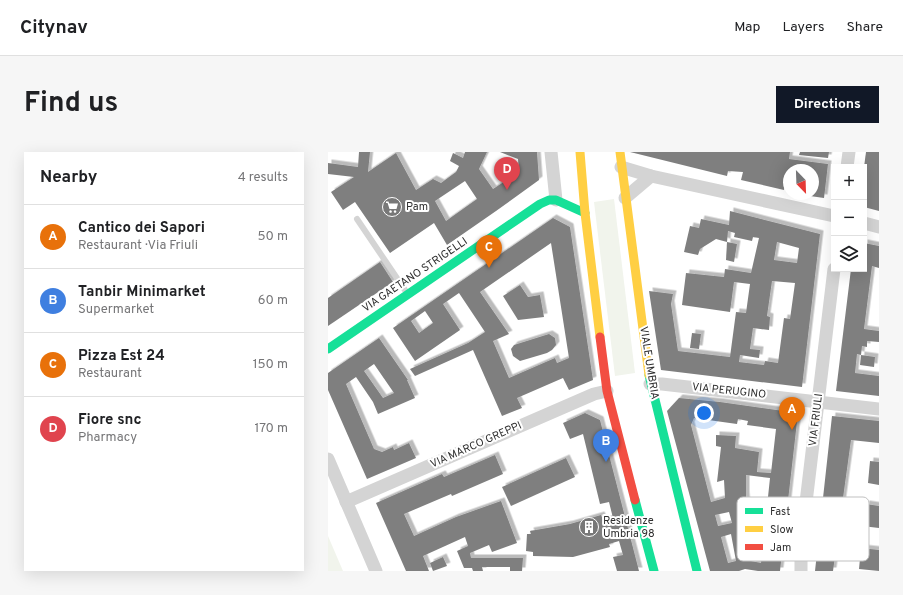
<!DOCTYPE html>
<meta charset="utf-8">
<style>
:root{--surface:#fff;--page:#f6f6f6;--text:#202124;--muted:#757577;--line:#e0e0e0;--accent:#111827}
body{margin:0;font-family:Overpass,sans-serif;background:var(--page);color:var(--text)}
.controls{position:absolute;right:12px;top:12px;display:grid;overflow:hidden;border-radius:0px;box-shadow:0 4px 16px #0002}
.controls button{width:36px;height:36px;display:grid;place-items:center;padding:0;border:0;border-bottom:1px solid var(--line);background:var(--surface);color:var(--text);font:20px sans-serif}
.compass{position:absolute;left:455px;top:12px;width:36px;height:36px;border-radius:50%;background:var(--surface);box-shadow:0 4px 16px #0002;rotate:157deg}
.you{position:absolute;left:376px;top:261px;width:14px;height:14px;margin:-10px;border:3px solid #fff;border-radius:50%;background:#1a73e8;box-shadow:0 0 0 6px #1a73e833}
.badge{display:grid;place-items:center;width:26px;height:26px;border-radius:50%;background:var(--accent);color:#fff;font-size:13px;font-weight:700}
.pin{position:absolute;translate:-50% -33px;filter:drop-shadow(0 1px 2px #0008)}
.pin::after{content:'';position:absolute;top:21px;width:14px;height:12px;background:inherit;clip-path:polygon(0 0,100% 0,50% 100%)}
.list{margin:0;padding:0;list-style:none}
h2{display:flex;justify-content:space-between;align-items:center;height:52px;margin:0;padding:0 16px;font-size:17px}
h2 small{font-size:13px;font-weight:400;color:var(--muted)}
.list li{display:grid;grid-template-columns:26px 1fr auto;gap:12px;align-items:center;box-sizing:border-box;height:64px;padding:0 16px;border-top:1px solid var(--line)}
.list b{display:block;font-size:15px;white-space:nowrap}
.list p{margin:0;font-size:13px;white-space:nowrap;color:var(--muted)}
.list em{font-size:13px;font-style:normal;color:var(--muted)}
.icon{flex:none;width:22px;height:22px;fill:none;stroke:currentColor;stroke-width:2;stroke-linecap:round;stroke-linejoin:round}
.map{position:relative;flex:none;width:551px;height:419px;overflow:hidden;border-radius:0px}
header{display:flex;align-items:center;gap:24px;box-sizing:border-box;height:56px;padding:0 20px;background:var(--surface);border-bottom:1px solid var(--line)}
header strong{font-size:19px}
nav{display:flex;gap:22px;margin-inline-start:auto;font-size:14px}
.intro{display:flex;align-items:center;justify-content:space-between;box-sizing:border-box;height:96px;padding:0 24px}
h1{margin:0;font-size:28px}
.button{padding:10px 18px;border-radius:0px;background:var(--accent);color:#fff;font-size:14px;font-weight:700}
main{display:flex;gap:24px;padding:0 24px}
aside{flex:1;background:var(--surface);border-radius:0px;box-shadow:0 4px 16px #0002}
.map>svg:first-child{display:block}
.green{fill:#f1f4ec}
.building{fill:#7f7f7f;fill-rule:evenodd;filter:url(#shadow)}
.lines{fill:none;stroke-linecap:round;stroke-linejoin:round}
.lane{stroke:#d4d4d4;stroke-width:6}
.street{stroke:#d4d4d4;stroke-width:13}
.fast{stroke:#16e098;stroke-width:9}
.slow{stroke:#ffcf43;stroke-width:9}
.jam{stroke:#f24e42;stroke-width:9}
.labels{text-anchor:middle;dominant-baseline:central;stroke-width:4;stroke-linejoin:round;paint-order:stroke}
.poi-label{font-size:11px;fill:#2f2f2f;stroke:#fff;text-anchor:start}
.street-label{font-size:11px;fill:#2f2f2f;stroke:#fff}
.key{fill:#fff;stroke:#c1c1c1;stroke-width:1}
.key-label{font-size:11px;fill:#2f2f2f}
</style>
<header>
<strong>Citynav</strong>
<nav><a>Map</a><a>Layers</a><a>Share</a></nav>
</header>
<div class="intro"><h1>Find us</h1><a class="button">Directions</a></div>
<main>
<aside>
<h2>Nearby<small>4 results</small></h2>
<ul class="list">
<li><span class="badge" style="background:#e8710a">A</span><div><b>Cantico dei Sapori</b><p>Restaurant · Via Friuli</p></div><em>50 m</em></li>
<li><span class="badge" style="background:#3f7fe0">B</span><div><b>Tanbir Minimarket</b><p>Supermarket</p></div><em>60 m</em></li>
<li><span class="badge" style="background:#e8710a">C</span><div><b>Pizza Est 24</b><p>Restaurant</p></div><em>150 m</em></li>
<li><span class="badge" style="background:#e0444e">D</span><div><b>Fiore snc</b><p>Pharmacy</p></div><em>170 m</em></li>
</ul>
</aside>
<div class="map">
<svg width="551" height="419" viewBox="0 0 551 419">
<defs>
<filter id="shadow"><feDropShadow dx="3.5" dy="-3.5" stdDeviation="0" flood-color="#0004"/></filter>
</defs>
<rect width="100%" height="100%" fill="#fff"/>
<!-- green -->
<g class="green">
<polygon points="286,47 307,221 287,224 266,50"/>
<polygon points="0,384 15,419 0,419"/>
</g>
<!-- building -->
<g class="building">
<path d="M31 0H42L40 20 68 1 88 38 105 27 113 31 128 20 131 14 122 9 125 1 135 6 137 0H159L151 17 165 37 191 20 190 7 172 0H209L211 28 168 59 119 93 106 71 62 101 27 50 15 58 3 40 26 25 0 22V11L30 15ZM137 29 149 47 118 69 107 49Z"/>
<polygon points="302,0 462,0 461,7 500,12 496,46 475,43 485,42 485,18 461,18 461,25 458,25 456,38 413,28 415,20 400,19 399,24"/>
<polygon points="472,0 501,0 500,6 471,3"/>
<polygon points="538,0 551,0 551,59 536,55 536,15"/>
<path d="M402 59 492 82 474 235 333 218 321 139 345 142 343 152 350 199 402 205 408 160 418 161 422 132 406 130 402 160 354 153 358 121 396 125 397 117 423 121 431 86 425 85 424 89 406 85 407 81 400 79 399 90 388 87 372 97 370 103 356 100 362 74 371 76 373 67 401 73ZM449 90 471 96 469 111 446 108ZM444 129 467 131 462 167 456 166 450 211 437 209 436 213 411 210 412 203 431 206 432 198 422 197 425 176 441 178 442 165 439 164Z"/>
<path d="M225 66 242 75 265 228 241 238 235 226 189 246 194 256 174 264 145 198 87 224 82 217 140 191 157 180 131 141 115 152 132 178 87 209 65 176ZM223 91 241 206 229 211 227 206 181 226 165 189 181 182 152 140ZM97 159 105 171 91 181 83 169Z"/>
<polygon points="399,90 409,92 406,110 398,108"/>
<polygon points="536,91 551,94 551,116 544,114 536,177 551,179 551,190 539,189 539,195 534,194 533,203 529,202 527,221 551,224 551,244 508,239 523,117 536,117"/>
<polygon points="52,110 65,130 0,174 0,146"/>
<polygon points="192,133 200,145 212,143 216,165 190,168 175,144"/>
<polygon points="364,181 373,182 371,197 362,196"/>
<polygon points="221,182 227,186 228,193 224,198 219,201 192,209 185,204 183,197 186,193"/>
<path d="M51 186 80 228H79L87 246 50 262 45 250 28 225 18 232 46 297 54 300 65 295 66 298 81 291 88 306 39 327 0 238V221ZM46 212 66 241 55 246 36 219Z"/>
<polygon points="533,203 547,205 546,215 532,213"/>
<path d="M351 246 392 250 470 261 452 419H430L417 417 411 419H382L339 259ZM366 266 409 272 410 267 420 269 419 273 448 277 443 321 429 320 431 300 407 296 408 284 388 283V294L393 295 389 330 396 328 397 346 383 350 363 273ZM418 323 442 326 438 364 432 363V371H437L433 411 423 409 418 343ZM401 360 404 371 390 374 387 363ZM403 382 408 409 400 411 393 385Z"/>
<polygon points="257,261 272,268 311,419 289,419 285,405 295,403 291,389 281,392 282,395 245,405 205,404 205,400 198,399 199,382 203,382 202,379 242,372 273,363 275,368 285,366 281,350 272,352 255,282 242,287 235,271"/>
<polygon points="504,264 551,269 551,291 523,288 505,419 487,419"/>
<polygon points="167,303 175,322 124,344 123,342 76,362 86,384 128,365 173,349 189,391 164,400 161,393 142,401 143,406 195,406 194,419 182,419 182,415 154,415 155,419 145,419 144,416 136,416 129,399 140,394 137,385 95,404 101,419 78,419 48,351 114,322 116,325"/>
<polygon points="238,306 247,325 183,354 174,335"/>
<polygon points="542,309 551,310 551,333 540,331"/>
<polygon points="538,352 551,354 551,376 534,374"/>
<polygon points="533,396 551,398 551,419 531,417"/>
<polygon points="115,405 119,414 105,419 102,411"/>
</g>
<g class="lines">
<!-- lane -->
<polyline class="lane" points="29,67 79,141"/>
<!-- street -->
<g class="street">
<polyline points="223,0 228,48"/>
<polyline points="293,15 323,24 506,64"/>
<polyline points="519,15 521,0"/>
<polyline points="297,46 323,24"/>
<polyline points="536,71 551,75"/>
<polyline points="322,232 334,232 551,257"/>
<polyline points="0,307 48,419"/>
<polyline points="18,350 266,242 279,239"/>
<polyline points="473,419 473,392 506,117"/>
</g>
<!-- fast -->
<g class="fast">
<polyline points="0,197 212,52 221,48 228,48 257,61"/>
<polyline points="321,223 369,419"/>
<polyline points="307,348 326,419"/>
</g>
<!-- slow -->
<g class="slow">
<polyline points="252,0 257,61 272,185"/>
<polyline points="292,0 321,223"/>
</g>
<!-- jam -->
<polyline class="jam" points="272,185 279,239 307,348"/>
</g>
<!-- icons -->
<defs>
<g id="supermarket-disc" transform="scale(1)"><circle r="9.5" fill="#787878" stroke="#fff"/><path d="M-6-5.5h2.5l.6 2H6L4.5 2H-2.5L-4.4-4H-6ZM-1.5 3.2a1.3 1.3 0 1 0 .1 0ZM3 3.2a1.3 1.3 0 1 0 .1 0Z" fill="#fff"/></g>
<g id="building-disc" transform="scale(1)"><circle r="9.5" fill="#787878" stroke="#fff"/><path d="M-4-6H4V6H1V3H-1V6H-4ZM-2.5-4.3h1.7v1.8h-1.7ZM.8-4.3h1.7v1.8H.8ZM-2.5-1h1.7V.8h-1.7ZM.8-1h1.7V.8H.8Z" fill="#fff"/></g>
</defs>
<g fill-rule="evenodd">
<use href="#supermarket-disc" x="64" y="55"/>
<use href="#building-disc" x="261" y="375"/>
</g>
<g class="labels">
<!-- poi labels -->
<g class="poi-label">
<text x="78" y="55">Pam</text>
<text x="275" y="369">Residenze<tspan x="275" dy="13">Umbria 98</tspan></text>
</g>
<!-- street labels -->
<g class="street-label">
<text transform="translate(87 123) rotate(-34)">VIA GAETANO STRIGELLI</text>
<text transform="translate(321 211) rotate(81)">VIALE UMBRIA</text>
<text transform="translate(401 239) rotate(6)">VIA PERUGINO</text>
<text transform="translate(488 268) rotate(-83)">VIA FRIULI</text>
<text transform="translate(148 293) rotate(-24)">VIA MARCO GREPPI</text>
</g>
</g>
<!-- legend -->
<rect x="409" y="345" width="132" height="64" rx="6" class="key"/>
<rect x="417" y="356" width="18" height="6" fill="#16e098"/>
<rect x="417" y="374" width="18" height="6" fill="#ffcf43"/>
<rect x="417" y="392" width="18" height="6" fill="#f24e42"/>
<g class="key-label">
<text x="442" y="363">Fast</text>
<text x="442" y="381">Slow</text>
<text x="442" y="399">Jam</text>
</g>
</svg>
<div class="controls">
<button>+</button>
<button>−</button>
<button><svg class="icon" aria-label="layers" viewBox="0 0 24 24"><path d="M12 4l9 5-9 5-9-5zM3 14l9 5 9-5"/></svg></button>
</div>
<svg class="compass" viewBox="-18 -18 36 36"><path d="M0-13l5 13h-10z" fill="#e53935"/><path d="M0 13l5-13h-10z" fill="#757577"/></svg>
<div class="you"></div>
<div class="pin badge" style="left:464px;top:278px;background:#e8710a">A</div>
<div class="pin badge" style="left:278px;top:310px;background:#3f7fe0">B</div>
<div class="pin badge" style="left:161px;top:116px;background:#e8710a">C</div>
<div class="pin badge" style="left:179px;top:38px;background:#e0444e">D</div>
</div>
</main>
